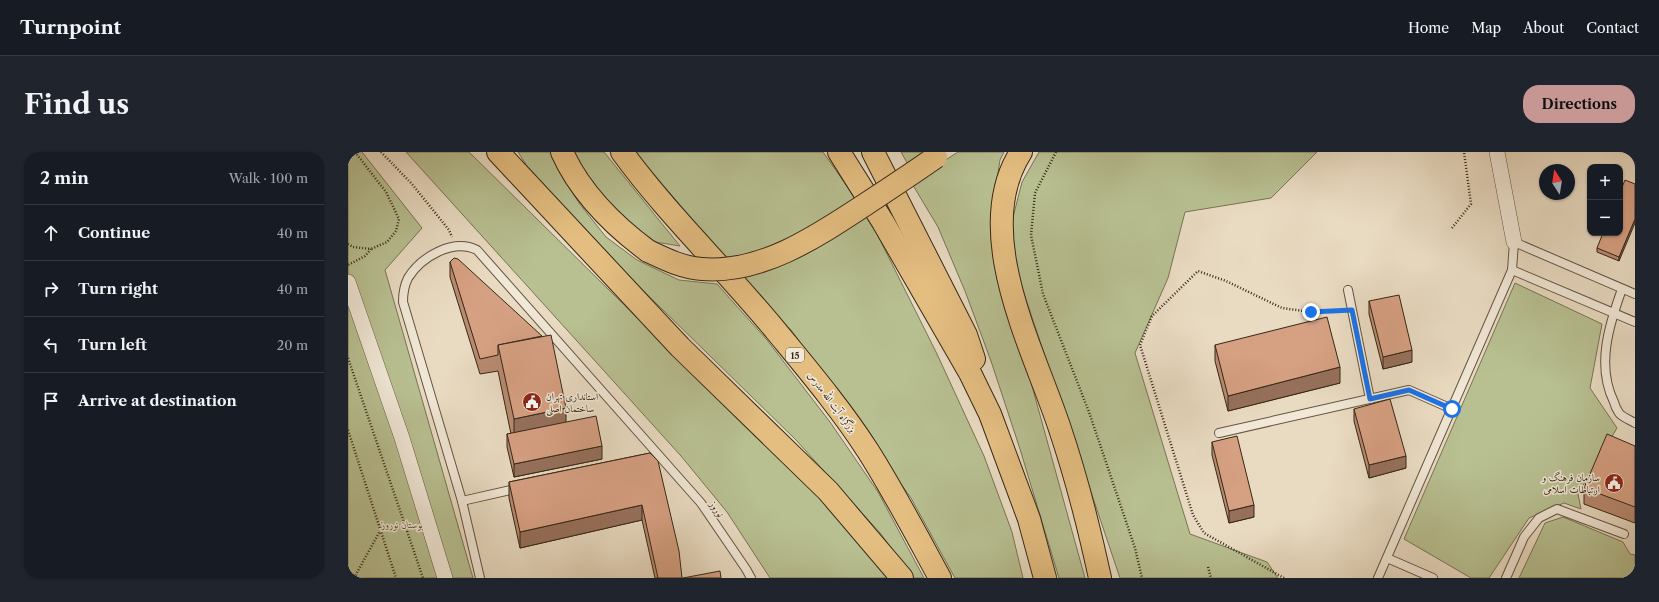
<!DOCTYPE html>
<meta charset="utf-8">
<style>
:root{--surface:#171b24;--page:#20242c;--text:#f1f3f6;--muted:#9ea1a6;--line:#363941;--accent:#c59692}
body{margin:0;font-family:"Libre Caslon Text",Amiri,serif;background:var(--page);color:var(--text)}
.controls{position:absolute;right:12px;top:12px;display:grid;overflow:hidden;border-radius:8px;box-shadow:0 1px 3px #0004}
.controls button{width:36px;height:36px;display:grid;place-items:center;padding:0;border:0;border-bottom:1px solid var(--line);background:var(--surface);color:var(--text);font:20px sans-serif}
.compass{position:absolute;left:1191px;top:12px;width:36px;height:36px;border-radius:50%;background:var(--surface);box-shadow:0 1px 3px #0004;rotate:348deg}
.stop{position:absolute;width:12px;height:12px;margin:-9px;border:3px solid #1a73e8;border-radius:50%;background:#fff}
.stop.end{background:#1a73e8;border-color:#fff;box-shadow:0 1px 4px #0008}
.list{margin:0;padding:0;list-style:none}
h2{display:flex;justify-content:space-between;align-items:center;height:52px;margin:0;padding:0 16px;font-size:17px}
h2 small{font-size:13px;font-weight:400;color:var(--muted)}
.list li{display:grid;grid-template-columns:26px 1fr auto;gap:12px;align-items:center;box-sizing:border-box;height:56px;padding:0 16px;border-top:1px solid var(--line)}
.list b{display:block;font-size:15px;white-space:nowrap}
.list em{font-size:13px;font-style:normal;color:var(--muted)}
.icon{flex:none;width:22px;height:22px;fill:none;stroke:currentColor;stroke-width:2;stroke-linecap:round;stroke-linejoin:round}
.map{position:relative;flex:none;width:1287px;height:426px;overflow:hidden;border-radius:16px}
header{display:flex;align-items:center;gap:24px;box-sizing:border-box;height:56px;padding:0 20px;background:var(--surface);border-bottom:1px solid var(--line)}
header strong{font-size:19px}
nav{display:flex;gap:22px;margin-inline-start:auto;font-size:14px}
.intro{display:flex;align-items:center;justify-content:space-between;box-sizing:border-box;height:96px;padding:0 24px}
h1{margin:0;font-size:28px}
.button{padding:10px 18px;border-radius:16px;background:var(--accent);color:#111;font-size:14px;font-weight:700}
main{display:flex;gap:24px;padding:0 24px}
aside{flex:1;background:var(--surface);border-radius:16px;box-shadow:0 1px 3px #0004}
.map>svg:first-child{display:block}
.green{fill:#b8c092;stroke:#777454}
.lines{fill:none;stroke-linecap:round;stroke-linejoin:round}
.lane-casing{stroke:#635441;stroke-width:10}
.street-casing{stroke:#635441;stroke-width:16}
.highway-casing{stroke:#362716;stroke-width:24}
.path{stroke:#362716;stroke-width:2.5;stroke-dasharray:1 2;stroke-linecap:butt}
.lane{stroke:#f1e8d7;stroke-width:8}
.street{stroke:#f1e8d7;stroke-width:15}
.highway{stroke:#e4be81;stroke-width:22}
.highway-bridge-casing{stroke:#362716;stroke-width:24;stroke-linecap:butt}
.highway-bridge{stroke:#e4be81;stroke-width:22}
.wall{fill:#b88a70;stroke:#362716}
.shaded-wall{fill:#96705b;stroke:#362716}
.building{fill:#d6a082;stroke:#362716}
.route{stroke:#1a73e8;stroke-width:5}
.labels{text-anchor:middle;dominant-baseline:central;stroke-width:3;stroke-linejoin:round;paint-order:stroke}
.shield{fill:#f1e8d7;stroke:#6e6150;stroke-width:1}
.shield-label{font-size:9px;font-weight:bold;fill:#362716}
.poi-label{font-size:10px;fill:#362716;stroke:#f1e8d7;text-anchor:start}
.street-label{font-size:10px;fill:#362716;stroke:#f1e8d7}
.park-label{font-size:10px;font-style:italic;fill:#564d35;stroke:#f1e8d7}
</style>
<header>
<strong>Turnpoint</strong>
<nav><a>Home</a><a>Map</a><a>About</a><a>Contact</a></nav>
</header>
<div class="intro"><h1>Find us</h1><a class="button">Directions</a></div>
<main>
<aside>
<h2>2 min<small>Walk · 100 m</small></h2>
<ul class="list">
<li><svg class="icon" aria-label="ahead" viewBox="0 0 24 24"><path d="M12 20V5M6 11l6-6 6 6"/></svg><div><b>Continue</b></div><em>40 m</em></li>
<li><svg class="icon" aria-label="right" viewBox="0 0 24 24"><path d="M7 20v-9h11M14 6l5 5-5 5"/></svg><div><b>Turn right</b></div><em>40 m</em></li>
<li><svg class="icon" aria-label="left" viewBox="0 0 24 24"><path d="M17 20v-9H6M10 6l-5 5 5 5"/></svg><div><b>Turn left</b></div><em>20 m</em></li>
<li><svg class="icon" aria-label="arrive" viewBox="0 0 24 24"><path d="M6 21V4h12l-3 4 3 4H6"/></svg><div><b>Arrive at destination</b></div></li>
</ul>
</aside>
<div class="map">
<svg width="1287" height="426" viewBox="0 0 1287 426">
<rect width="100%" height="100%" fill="#e9dbc2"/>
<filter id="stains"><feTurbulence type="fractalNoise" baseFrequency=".005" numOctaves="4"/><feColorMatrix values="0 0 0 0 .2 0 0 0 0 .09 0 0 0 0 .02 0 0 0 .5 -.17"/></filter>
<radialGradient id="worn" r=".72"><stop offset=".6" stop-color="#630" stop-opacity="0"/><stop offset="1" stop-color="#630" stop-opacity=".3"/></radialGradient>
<!-- green -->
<g class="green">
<polygon points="0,0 14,0 74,76 37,118 125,426 0,426"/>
<polygon points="58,0 121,0 326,202 469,339 543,426 422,426 379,360 333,304"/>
<polygon points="170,0 202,0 231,51 258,85 289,108 331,128 369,132 419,188 482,270 530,340 576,426 565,426 533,382 448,288 270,114 179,14"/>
<polygon points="221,0 256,0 332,94 307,90 292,84 263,60"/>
<polygon points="287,0 475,0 520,64 589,202 636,304 664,380 675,426 607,426 563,346 444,179 393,125"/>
<polygon points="553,0 586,0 562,16"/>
<polygon points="610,0 656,0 652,8 643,66 679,216 737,426 711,426 672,297 643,209 617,139 590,75 563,30"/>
<polygon points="691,0 969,0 923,46 837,60 820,126 787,201 842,382 919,410 930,426 772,426 668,118 663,73 674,30"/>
<polygon points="1167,131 1254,172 1242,236 1269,276 1230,342 1233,357 1216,351 1181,366 1141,426 1123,426 1056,387"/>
<polygon points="1215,365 1275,390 1282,402 1287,403 1287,426 1171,426 1197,371"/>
</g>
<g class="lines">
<!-- lane casing -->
<g class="lane-casing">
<g id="lane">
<polyline points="1164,118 1287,170"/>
<path d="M1274 137C1261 173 1248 214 1266 250 1267 254 1269 258 1271 261 1274 265 1282 268 1287 271"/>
<polyline points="1000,138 1022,247"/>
<polyline points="871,281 1061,238 1104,257"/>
<polyline points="114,349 171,336"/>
<polyline points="1039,406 1085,426"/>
<path d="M132 426 114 349 55 150C55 142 56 134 60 126 73 105 105 86 129 98L353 351 398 417 403 426"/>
<polyline points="1030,426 1164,118 1166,90 1287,142"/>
<polyline points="1158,426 1176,385 1191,366 1209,357 1276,382"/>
</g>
</g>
<!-- street casing -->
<g class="street-casing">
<g id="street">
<polyline points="1149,0 1166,90"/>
<polyline points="0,130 54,286 97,426"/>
</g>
</g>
<!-- highway casing -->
<g class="highway-casing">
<g id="highway">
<polyline points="150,0 332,195 480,339 554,426"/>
<path d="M214 0C232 40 265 73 300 99"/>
<path d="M274 0C320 63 378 118 428 179 460 218 493 257 520 299 546 340 569 384 592 426"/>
<polyline points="491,0 535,70 622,221 642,262 681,367 697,426"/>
<polyline points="525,0 618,183 626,207"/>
<path d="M673 0C622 79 685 196 711 274 728 324 741 375 752 426"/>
</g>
</g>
<!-- path -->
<g class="path">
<polyline points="7,0 38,40 51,67 48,79 39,90 23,97"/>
<polyline points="33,0 64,32 101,78 104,85"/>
<polyline points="708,0 687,41 683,83 695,142 741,260 787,396 794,426"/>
<polyline points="1104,76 1123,52 1116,0"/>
<polyline points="0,92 5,95 23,97 17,104 0,113"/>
<polyline points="0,206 75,426"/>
<polyline points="0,278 48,426"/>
<polyline points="860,415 863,426"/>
<polyline points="6,426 32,379"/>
<polyline points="936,426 856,381 845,363 792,193 804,164 850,119 878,129 934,156 963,160 993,158"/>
</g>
<!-- lane -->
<use href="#lane" class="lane"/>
<!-- street -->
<use href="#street" class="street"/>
<!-- highway -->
<use href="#highway" class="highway"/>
<!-- highway-bridge casing -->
<g class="highway-bridge-casing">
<path id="highway-bridge" d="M300 99C317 107 335 116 354 117 414 122 471 83 518 52 541 37 565 21 588 5"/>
</g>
<!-- highway-bridge -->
<use href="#highway-bridge" class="highway-bridge"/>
</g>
<!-- wall -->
<g class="wall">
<polygon points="1272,81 1271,109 1249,100 1249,96"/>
<polygon points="102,110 218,271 254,307 166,325 159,295 159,282 163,282 150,219 132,222 102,125"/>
<polygon points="1021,149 1064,210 1035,217 1021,162"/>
<polygon points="867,193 992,231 880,259 867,209"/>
<polygon points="1006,257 1058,316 1021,326 1006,269"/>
<polygon points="864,290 906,365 881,371 864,303"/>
<polygon points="1287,294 1287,371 1236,352 1236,336"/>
<polygon points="302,301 334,426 307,426 294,368 172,396 161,346 161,330"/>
</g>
<!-- shaded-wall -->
<g class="shaded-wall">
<polygon points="1287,67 1287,71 1271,109 1271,105"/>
<polygon points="1064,198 1064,210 1035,217 1035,205"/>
<polygon points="992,215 992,231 880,259 880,244"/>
<polygon points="218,256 218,282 166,293 166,267"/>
<polygon points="254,294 254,307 166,325 166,312"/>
<polygon points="1058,304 1058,316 1021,326 1021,313"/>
<polygon points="294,353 294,368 172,396 172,380"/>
<polygon points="906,353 906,365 881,371 881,359"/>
</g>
<!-- building -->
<g class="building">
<polygon points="1277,28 1287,32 1287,67 1271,105 1249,96 1255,81 1272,81 1272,40"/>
<polygon points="106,106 110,107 194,184 150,193 150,203 132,207 102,110"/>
<polygon points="1051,143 1064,198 1035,205 1021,149"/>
<polygon points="979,165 992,215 880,244 867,193"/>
<polygon points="203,183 218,256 166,267 150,193"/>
<polygon points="1042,247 1058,304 1021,313 1006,257"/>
<polygon points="248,264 254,294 166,312 159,282"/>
<polygon points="1259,282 1287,294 1287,355 1236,336"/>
<polygon points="889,284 906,353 881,359 864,290"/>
<polygon points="302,301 310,309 331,399 334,426 310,426 294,353 172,380 161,330"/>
<polygon points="372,419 373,426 335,426"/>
</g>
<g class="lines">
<!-- route -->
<polyline class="route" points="963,160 1004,158 1022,247 1061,238 1104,257"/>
</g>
<!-- icons -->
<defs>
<g id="civic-disc" transform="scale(1)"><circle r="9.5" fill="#8f2418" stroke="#f1e8d7"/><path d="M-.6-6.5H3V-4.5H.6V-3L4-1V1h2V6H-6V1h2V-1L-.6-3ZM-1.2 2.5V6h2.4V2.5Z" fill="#fff"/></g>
</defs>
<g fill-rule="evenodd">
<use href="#civic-disc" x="184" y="250"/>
<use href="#civic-disc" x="1266" y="331"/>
</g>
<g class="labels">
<!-- shield labels -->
<rect class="shield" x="438" y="196" width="18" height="14" rx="3"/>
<g class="shield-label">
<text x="447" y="203">15</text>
</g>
<!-- poi labels -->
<g class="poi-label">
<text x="198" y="244">استانداری تهران<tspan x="198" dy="12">ساختمان اصلی</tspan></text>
<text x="1252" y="325" text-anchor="end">سازمان فرهنگ و<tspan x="1252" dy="12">ارتباطات اسلامی</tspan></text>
</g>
<!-- street labels -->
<g class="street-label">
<text transform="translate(484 250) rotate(53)">بزرگراه آیت الله مدرس</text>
<text transform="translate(369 357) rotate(55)">نوروز</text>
</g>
<!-- park labels -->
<g class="park-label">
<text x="54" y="372">بوستان نوروز</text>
</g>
</g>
<rect width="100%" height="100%" filter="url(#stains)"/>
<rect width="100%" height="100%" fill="url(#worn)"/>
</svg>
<div class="controls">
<button>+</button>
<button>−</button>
</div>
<svg class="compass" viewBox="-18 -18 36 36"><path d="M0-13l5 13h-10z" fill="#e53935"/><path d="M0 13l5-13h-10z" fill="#9ea1a6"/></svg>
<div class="stop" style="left:1104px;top:257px"></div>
<div class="stop end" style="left:963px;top:160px"></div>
</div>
</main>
